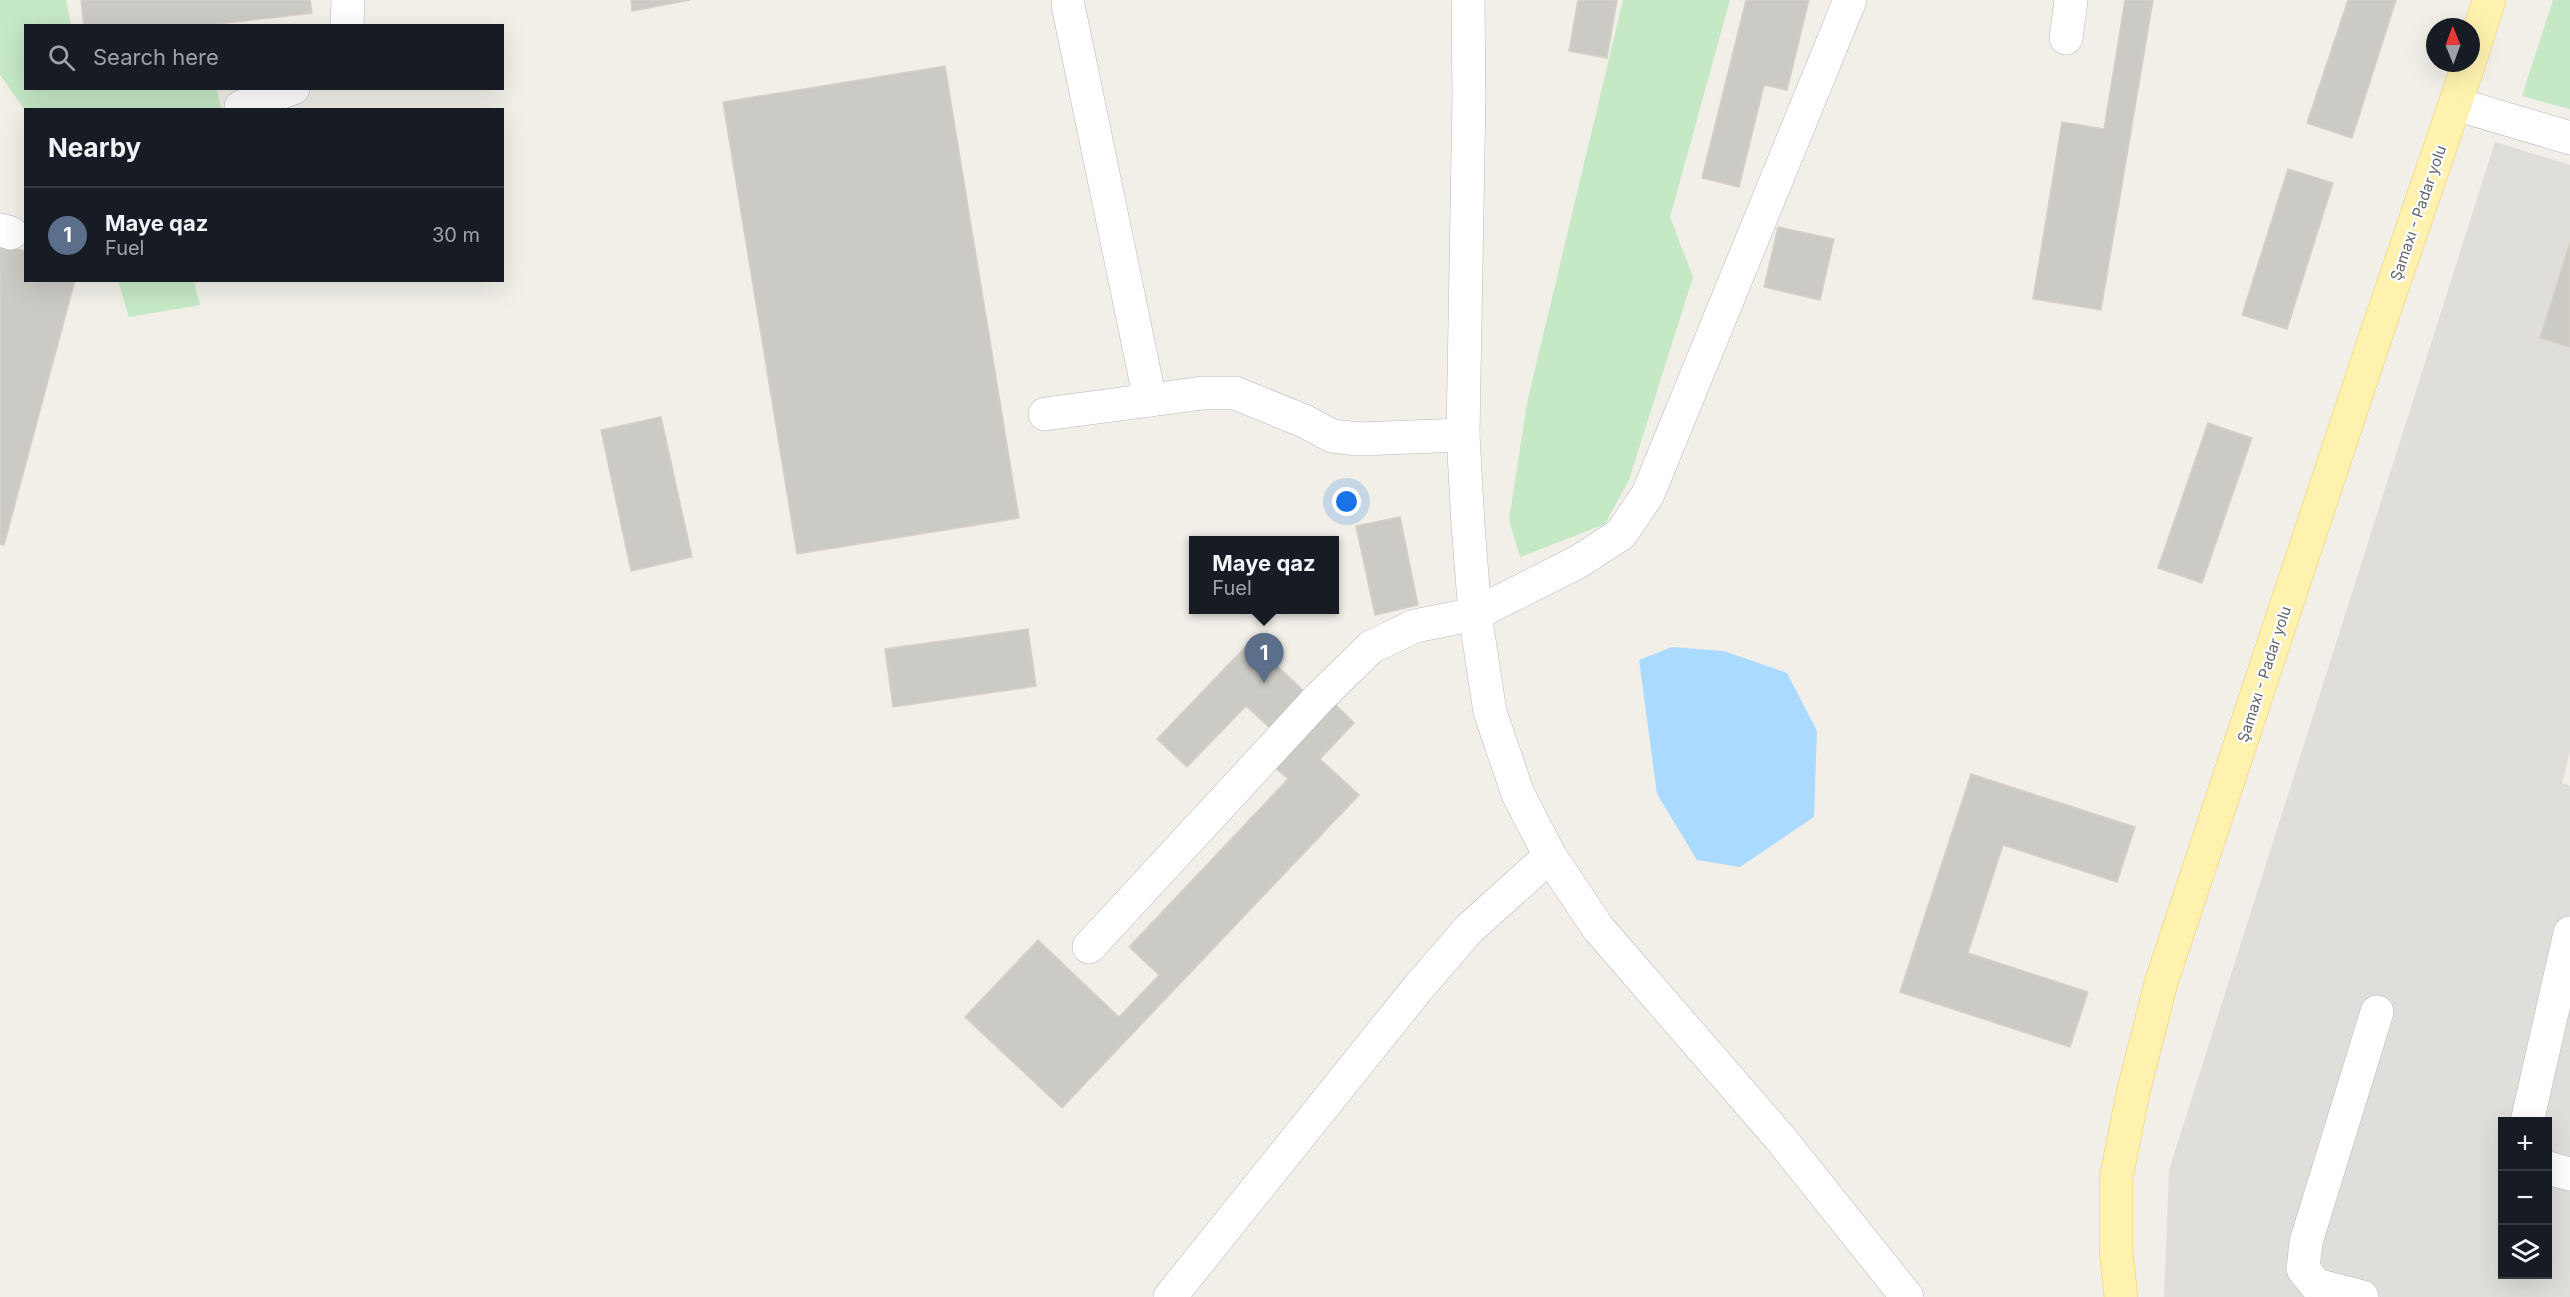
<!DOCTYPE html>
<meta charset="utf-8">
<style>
:root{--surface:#171b24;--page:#242831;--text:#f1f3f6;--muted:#9ea1a6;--line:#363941;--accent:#ea580c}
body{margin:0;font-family:Inter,sans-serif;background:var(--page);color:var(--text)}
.controls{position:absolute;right:18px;bottom:18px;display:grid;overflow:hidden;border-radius:0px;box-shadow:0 6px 24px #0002}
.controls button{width:54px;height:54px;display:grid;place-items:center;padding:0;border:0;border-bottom:2px solid var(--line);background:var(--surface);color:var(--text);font:30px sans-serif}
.compass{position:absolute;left:2426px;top:18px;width:54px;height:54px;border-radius:50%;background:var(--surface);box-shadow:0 6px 24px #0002;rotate:359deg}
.you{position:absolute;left:1347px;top:502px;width:21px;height:21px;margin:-15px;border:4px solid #fff;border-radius:50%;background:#1a73e8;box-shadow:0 0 0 9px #1a73e833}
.badge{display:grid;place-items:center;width:39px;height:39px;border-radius:50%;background:var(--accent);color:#fff;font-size:20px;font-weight:700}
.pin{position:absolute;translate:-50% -50px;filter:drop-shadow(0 2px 3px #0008)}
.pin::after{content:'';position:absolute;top:32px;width:21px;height:18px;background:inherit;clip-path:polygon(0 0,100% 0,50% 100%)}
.popup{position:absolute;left:1189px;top:536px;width:150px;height:78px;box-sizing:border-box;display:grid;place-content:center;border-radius:0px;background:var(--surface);filter:drop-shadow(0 2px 4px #0005);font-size:20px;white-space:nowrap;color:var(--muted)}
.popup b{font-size:22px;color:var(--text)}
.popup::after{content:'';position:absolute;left:50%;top:100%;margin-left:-12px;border:12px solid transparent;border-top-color:var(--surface)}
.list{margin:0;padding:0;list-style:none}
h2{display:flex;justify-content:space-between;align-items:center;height:78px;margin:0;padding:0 24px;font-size:26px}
h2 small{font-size:20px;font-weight:400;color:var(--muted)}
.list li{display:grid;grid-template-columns:39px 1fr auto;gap:18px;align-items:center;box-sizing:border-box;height:96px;padding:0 24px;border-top:2px solid var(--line)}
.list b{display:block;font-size:22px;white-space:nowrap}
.list p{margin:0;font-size:20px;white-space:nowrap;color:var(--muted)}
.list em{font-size:20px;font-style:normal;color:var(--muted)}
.icon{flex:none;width:33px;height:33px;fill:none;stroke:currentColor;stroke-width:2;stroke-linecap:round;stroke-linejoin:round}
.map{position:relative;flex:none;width:2570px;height:1297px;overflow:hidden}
.search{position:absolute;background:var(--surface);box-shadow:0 6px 24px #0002;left:24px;top:24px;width:480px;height:66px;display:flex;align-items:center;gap:15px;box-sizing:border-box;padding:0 21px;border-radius:0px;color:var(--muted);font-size:22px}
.panel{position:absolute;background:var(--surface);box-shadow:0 6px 24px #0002;left:24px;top:108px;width:480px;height:174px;border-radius:0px}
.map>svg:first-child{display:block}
.industrial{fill:#e0deda;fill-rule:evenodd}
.green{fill:#c5e8c5}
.water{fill:#aadaff}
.building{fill:#cccac5;stroke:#d6d1c6;stroke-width:1.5}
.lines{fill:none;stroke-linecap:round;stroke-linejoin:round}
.minor-casing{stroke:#b5b8bc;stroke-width:34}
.major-casing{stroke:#f2c960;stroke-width:34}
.minor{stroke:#fff;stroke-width:33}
.major{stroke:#fff2af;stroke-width:33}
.labels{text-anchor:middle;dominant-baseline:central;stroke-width:4.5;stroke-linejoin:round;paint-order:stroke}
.street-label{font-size:15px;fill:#5f6368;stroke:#fff}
</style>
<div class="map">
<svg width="2570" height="1297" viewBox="0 0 2570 1297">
<rect width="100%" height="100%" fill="#f1efe8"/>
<!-- industrial -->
<path class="industrial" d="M2495 142 2570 165V752L2562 783 2570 786V1297H2164L2169 1170ZM2502 1122H2548V1274H2502Z"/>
<!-- green -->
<g class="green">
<polygon points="0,0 66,0 71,25 26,26 26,88 217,89 221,109 25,110 0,75"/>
<polygon points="1623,0 1730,0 1670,217 1693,277 1629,480 1605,524 1520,557 1509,520 1527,403"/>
<polygon points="2553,0 2570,0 2570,109 2522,96"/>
<polygon points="118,281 194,281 200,305 129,317"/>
</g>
<!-- water -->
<polygon class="water" points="1672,647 1724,651 1787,673 1817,731 1814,817 1740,867 1697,860 1657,794 1639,660"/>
<!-- building -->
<g class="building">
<polygon points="81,0 310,0 312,13 201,26 84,26"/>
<polygon points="631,0 690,0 632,11"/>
<polygon points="1578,0 1617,0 1607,58 1569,51"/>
<polygon points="1746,0 1809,0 1787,90 1764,85 1739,187 1702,178"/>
<polygon points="2125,0 2153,0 2101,310 2033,299 2062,122 2104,129"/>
<polygon points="2348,0 2396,0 2352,138 2307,123"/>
<polygon points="945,66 1019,518 797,554 723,102"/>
<polygon points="2288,169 2333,183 2287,329 2242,315"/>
<polygon points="1778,227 1834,239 1820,300 1764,287"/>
<polygon points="2570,242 2570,347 2540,338"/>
<polygon points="0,245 26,251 26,280 75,280 4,545 0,544"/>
<polygon points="661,417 692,557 631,571 601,430"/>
<polygon points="2208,423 2252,438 2202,583 2158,568"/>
<polygon points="1400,517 1418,605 1375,615 1356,526"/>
<polygon points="1028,629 1036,686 893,707 885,649"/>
<polygon points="1251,641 1306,693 1271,729 1246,706 1187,767 1157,739"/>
<polygon points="1331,700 1354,723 1320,759 1359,795 1062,1108 965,1017 1038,940 1119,1017 1159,975 1129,947 1288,779 1271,764"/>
<polygon points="1971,774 2135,827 2117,882 2003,845 1968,953 2088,992 2070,1047 1900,992"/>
</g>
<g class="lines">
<!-- minor casing -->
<g class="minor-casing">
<g id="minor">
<polyline points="1468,0 1469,97 1463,435 1468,525 1475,614 1490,712 1518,794 1550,856 1598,928 1780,1138 1907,1297"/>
<polyline points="1068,5 1150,400"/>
<polyline points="347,26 348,0"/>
<polyline points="2066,38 2071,0"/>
<polyline points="2456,104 2570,138"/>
<polyline points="241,107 293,88"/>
<polyline points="0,230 11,233"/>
<polyline points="1045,414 1203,393 1235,393 1304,421 1332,436 1359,439 1463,435"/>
<polyline points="1089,947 1318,699 1371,647 1415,626 1475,614 1578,562 1621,534 1648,494 1850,0"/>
<polyline points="2527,1122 2570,933"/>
<polyline points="2548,1168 2570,1174"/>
<polyline points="1170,1297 1418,988 1469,929 1550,856"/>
<polyline points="2362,1297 2316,1285 2303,1269 2306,1242 2377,1012"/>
</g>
</g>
<!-- major casing -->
<g class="major-casing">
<g id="major">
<polyline points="2471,57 2489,0"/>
<polyline points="2121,1297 2116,1250 2116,1179 2133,1093 2161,983 2377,332 2469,63"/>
</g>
</g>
<!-- minor -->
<use href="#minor" class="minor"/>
<!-- major -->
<use href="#major" class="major"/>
</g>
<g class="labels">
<!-- street labels -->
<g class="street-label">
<text transform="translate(2418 213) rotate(-71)">Şamaxı - Padar yolu</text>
<text transform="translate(2264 674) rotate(-72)">Şamaxı - Padar yolu</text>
</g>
</g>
</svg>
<div class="controls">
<button>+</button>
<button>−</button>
<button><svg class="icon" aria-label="layers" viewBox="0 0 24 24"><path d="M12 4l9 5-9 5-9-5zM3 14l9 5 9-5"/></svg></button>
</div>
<svg class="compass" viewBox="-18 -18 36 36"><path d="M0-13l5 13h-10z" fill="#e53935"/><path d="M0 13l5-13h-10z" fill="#9ea1a6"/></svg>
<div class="you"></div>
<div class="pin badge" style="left:1264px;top:683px;background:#5c6f8a">1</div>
<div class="popup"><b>Maye qaz</b>Fuel</div>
<div class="search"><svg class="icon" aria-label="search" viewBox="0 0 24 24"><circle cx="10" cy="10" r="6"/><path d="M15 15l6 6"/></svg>Search here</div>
<section class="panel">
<h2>Nearby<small></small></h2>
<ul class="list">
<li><span class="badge" style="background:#5c6f8a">1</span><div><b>Maye qaz</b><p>Fuel</p></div><em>30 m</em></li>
</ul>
</section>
</div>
